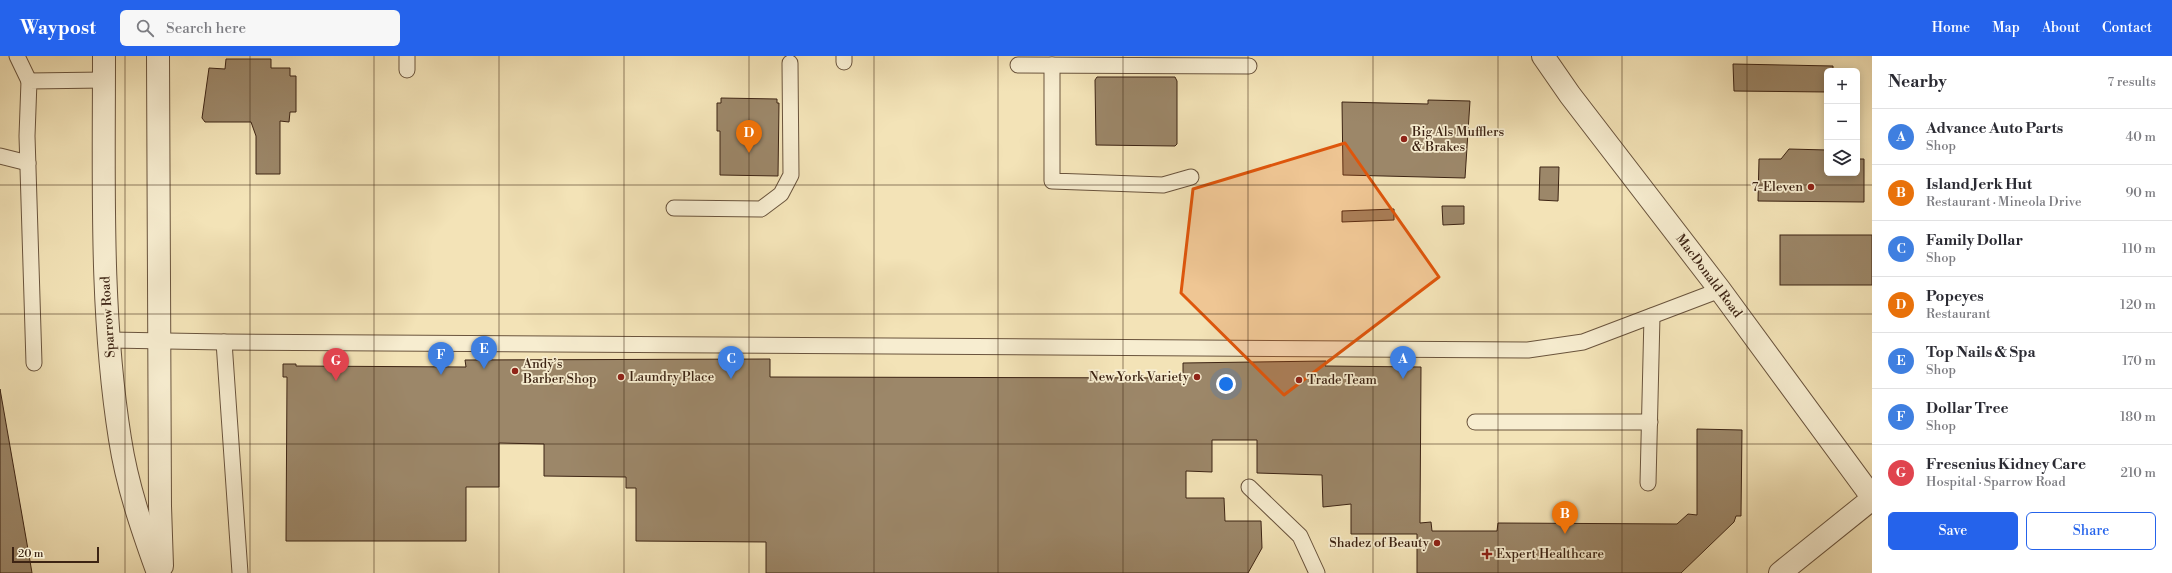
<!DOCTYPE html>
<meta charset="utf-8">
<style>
:root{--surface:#fff;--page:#f7f7f7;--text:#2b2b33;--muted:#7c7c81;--line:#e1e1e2;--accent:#2563eb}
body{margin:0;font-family:"Libre Bodoni",serif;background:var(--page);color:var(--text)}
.controls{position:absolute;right:12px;top:12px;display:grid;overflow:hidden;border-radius:6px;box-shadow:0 2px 10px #0003}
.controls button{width:36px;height:36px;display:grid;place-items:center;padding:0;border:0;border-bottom:1px solid var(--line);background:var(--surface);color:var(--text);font:20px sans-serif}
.scale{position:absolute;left:12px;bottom:10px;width:87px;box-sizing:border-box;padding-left:4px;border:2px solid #3d2414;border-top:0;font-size:11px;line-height:14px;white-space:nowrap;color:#3d2414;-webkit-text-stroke:3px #f7edd0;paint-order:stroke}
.you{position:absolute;left:1226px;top:328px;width:14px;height:14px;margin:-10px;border:3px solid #fff;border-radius:50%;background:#1a73e8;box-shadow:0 0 0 6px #1a73e833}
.badge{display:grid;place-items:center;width:26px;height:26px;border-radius:50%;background:var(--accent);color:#fff;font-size:13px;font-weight:700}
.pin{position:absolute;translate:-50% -33px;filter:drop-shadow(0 1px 2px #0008)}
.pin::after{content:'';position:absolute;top:21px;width:14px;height:12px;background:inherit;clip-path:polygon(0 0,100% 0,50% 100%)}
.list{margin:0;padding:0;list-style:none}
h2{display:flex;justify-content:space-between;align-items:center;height:52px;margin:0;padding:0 16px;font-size:17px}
h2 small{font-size:13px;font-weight:400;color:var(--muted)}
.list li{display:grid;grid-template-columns:26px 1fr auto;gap:12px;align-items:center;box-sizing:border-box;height:56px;padding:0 16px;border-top:1px solid var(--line)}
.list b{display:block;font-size:15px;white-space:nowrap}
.list p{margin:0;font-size:13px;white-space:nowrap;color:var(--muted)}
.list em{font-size:13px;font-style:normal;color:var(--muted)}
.actions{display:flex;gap:8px;padding:12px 16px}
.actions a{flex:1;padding:9px 0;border:1px solid var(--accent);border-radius:6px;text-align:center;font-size:14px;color:var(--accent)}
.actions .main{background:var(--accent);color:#fff}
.icon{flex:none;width:22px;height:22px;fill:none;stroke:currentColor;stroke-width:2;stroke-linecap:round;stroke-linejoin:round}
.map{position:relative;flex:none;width:1872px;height:517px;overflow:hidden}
header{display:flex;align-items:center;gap:24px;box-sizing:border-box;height:56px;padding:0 20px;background:var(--accent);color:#fff}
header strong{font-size:19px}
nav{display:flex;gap:22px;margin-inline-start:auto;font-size:14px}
.search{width:280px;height:36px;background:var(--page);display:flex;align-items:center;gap:10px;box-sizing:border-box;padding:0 14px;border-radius:6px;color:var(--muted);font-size:15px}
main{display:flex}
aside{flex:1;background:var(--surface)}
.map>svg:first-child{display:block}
.building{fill:#9c8769;stroke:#3d2414}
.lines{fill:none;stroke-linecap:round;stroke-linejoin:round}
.service-casing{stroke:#6a543d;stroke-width:17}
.minor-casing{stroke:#6a543d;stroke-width:24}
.tertiary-casing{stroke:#6a543d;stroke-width:24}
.service{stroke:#f7edd0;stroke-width:15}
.minor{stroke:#f7edd0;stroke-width:22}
.tertiary{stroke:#f7edd0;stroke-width:22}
.marked{fill:#df560c;fill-opacity:0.2;stroke:#df560c;stroke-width:3;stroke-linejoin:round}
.grid{fill:none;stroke:#3d2414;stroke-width:1;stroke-opacity:0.55}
.poi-dot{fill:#8f2418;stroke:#f7edd0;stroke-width:1.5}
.labels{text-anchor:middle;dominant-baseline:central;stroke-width:3.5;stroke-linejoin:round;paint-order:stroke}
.poi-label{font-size:13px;fill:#3d2414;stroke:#f7edd0;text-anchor:start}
.street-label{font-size:13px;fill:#3d2414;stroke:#f7edd0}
</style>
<header>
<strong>Waypost</strong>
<div class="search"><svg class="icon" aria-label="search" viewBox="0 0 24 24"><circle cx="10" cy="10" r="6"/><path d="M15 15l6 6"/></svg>Search here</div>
<nav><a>Home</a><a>Map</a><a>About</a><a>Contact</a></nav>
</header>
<main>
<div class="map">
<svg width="1872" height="517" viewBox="0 0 1872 517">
<rect width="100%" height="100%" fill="#f3e3b7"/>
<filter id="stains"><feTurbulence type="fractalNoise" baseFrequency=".005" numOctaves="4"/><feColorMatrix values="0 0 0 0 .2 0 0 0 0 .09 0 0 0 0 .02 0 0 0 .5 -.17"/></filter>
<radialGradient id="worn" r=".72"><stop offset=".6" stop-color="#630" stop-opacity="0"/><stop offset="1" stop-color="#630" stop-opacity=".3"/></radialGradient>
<!-- building -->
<g class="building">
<polygon points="226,3 271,3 271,12 290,12 290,20 296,20 296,56 290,56 289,66 280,65 280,118 256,118 256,80 251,66 205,66 202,62 209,12 225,13"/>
<polygon points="1733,8 1833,10 1833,15 1827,15 1827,36 1734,35"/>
<polygon points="1097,21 1175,21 1177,25 1177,88 1175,90 1096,89 1095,24"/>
<polygon points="721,42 777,43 777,47 779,47 778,120 720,119 720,75 717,75 717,47 721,47"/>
<polygon points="1428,44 1470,45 1465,122 1343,119 1342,46 1428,48"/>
<polygon points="1789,93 1827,94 1827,117 1857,117 1857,103 1864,103 1864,146 1758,145 1759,103 1781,103"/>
<polygon points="1540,111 1559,111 1558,145 1539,144"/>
<polygon points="1442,150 1464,150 1464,168 1443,169"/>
<polygon points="1394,153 1394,164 1342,166 1342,155"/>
<rect x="1780" y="179" width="92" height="50"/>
<polygon points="770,303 770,321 1183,322 1183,307 1326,305 1325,310 1421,311 1420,467 1431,466 1432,475 1497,475 1498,467 1677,468 1688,458 1697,459 1697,373 1742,374 1741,460 1736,460 1734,466 1681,517 1417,517 1417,478 1351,478 1351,448 1323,451 1322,419 1257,417 1257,384 1212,384 1212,416 1186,415 1186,442 1224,442 1225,465 1261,465 1262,492 1248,517 766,517 766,486 636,485 636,432 626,432 626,421 544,420 544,388 499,387 499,431 466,431 466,485 286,485 287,321 283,321 283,308 296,308 296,310 466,311 465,304"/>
<polygon points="0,333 30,505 32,517 0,517"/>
</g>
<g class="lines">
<!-- service casing -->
<g class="service-casing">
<g id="service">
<polyline points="17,0 29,25"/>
<polyline points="407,0 407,14"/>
<polyline points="844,0 844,6"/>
<polyline points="1018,9 1249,10"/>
<polyline points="1052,9 1052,125 1163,129 1191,121"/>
<polyline points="0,100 28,107"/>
<polyline points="674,152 761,153 781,138 791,119 790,7"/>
<polyline points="110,284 224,286 1528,294 1583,286 1720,234"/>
<polyline points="224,286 240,517"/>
<polyline points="34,307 27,80 29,25 104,24"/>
<polyline points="1475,366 1650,366"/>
<polyline points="1648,427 1652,260"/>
<polyline points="1249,431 1300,480 1317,517"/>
</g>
</g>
<!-- minor casing -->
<g class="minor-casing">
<polyline id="minor" points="1780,517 1872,443"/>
</g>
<!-- tertiary casing -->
<g class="tertiary-casing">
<g id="tertiary">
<path d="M104 0C104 127 100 257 120 383 127 429 142 473 158 517"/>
<polyline points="158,0 160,450 162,510"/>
<polyline points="1543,0 1570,39 1720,234 1872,441"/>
</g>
</g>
<!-- service -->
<use href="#service" class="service"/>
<!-- minor -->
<use href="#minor" class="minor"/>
<!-- tertiary -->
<use href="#tertiary" class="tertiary"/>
</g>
<!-- marked area -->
<path class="marked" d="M1345 87 1439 221 1284 339 1181 237 1193 133Z"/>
<!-- grid -->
<path class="grid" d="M125 0V517M250 0V517M374 0V517M499 0V517M624 0V517M749 0V517M874 0V517M998 0V517M1123 0V517M1248 0V517M1373 0V517M1498 0V517M1622 0V517M1747 0V517M0 129H1872M0 258H1872M0 388H1872"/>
<!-- markers -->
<g class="poi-dot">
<circle cx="1404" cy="83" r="4"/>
<circle cx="1811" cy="131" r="4"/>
<circle cx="515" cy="315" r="4"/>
<circle cx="621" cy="321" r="4"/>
<circle cx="1197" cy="321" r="4"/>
<circle cx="1299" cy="324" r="4"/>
<circle cx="1437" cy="487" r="4"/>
<path d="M1485 492h4v4h4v4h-4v4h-4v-4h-4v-4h4z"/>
</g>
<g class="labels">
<!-- poi labels -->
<g class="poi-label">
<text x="1412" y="76">Big Als Mufflers<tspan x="1412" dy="15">&amp; Brakes</tspan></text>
<text x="1803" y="131" text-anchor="end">7-Eleven</text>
<text x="523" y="308">Andy’s<tspan x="523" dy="15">Barber Shop</tspan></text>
<text x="629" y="321">Laundry Place</text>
<text x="1189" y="321" text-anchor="end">New York Variety</text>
<text x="1307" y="324">Trade Team</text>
<text x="1429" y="487" text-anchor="end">Shadez of Beauty</text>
<text x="1496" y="498">Expert Healthcare</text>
</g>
<!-- street labels -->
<g class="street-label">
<text transform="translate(1709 220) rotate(53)">MacDonald Road</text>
<text transform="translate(108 261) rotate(-94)">Sparrow Road</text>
</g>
</g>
<rect width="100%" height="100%" filter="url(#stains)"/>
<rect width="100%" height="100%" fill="url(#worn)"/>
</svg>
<div class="controls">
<button>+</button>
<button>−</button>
<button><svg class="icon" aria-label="layers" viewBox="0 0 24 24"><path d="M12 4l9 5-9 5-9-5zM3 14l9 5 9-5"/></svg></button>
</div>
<div class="scale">20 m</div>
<div class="you"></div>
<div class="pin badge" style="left:1403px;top:323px;background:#3f7fe0">A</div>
<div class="pin badge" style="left:1565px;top:478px;background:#e8710a">B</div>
<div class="pin badge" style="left:731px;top:323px;background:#3f7fe0">C</div>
<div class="pin badge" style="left:749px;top:97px;background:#e8710a">D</div>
<div class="pin badge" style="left:484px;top:313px;background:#3f7fe0">E</div>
<div class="pin badge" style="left:441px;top:319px;background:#3f7fe0">F</div>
<div class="pin badge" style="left:336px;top:325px;background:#e0444e">G</div>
</div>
<aside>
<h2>Nearby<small>7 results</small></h2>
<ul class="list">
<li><span class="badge" style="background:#3f7fe0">A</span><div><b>Advance Auto Parts</b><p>Shop</p></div><em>40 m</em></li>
<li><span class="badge" style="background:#e8710a">B</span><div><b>Island Jerk Hut</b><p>Restaurant · Mineola Drive</p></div><em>90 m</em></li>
<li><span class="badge" style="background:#3f7fe0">C</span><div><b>Family Dollar</b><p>Shop</p></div><em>110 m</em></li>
<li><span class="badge" style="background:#e8710a">D</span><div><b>Popeyes</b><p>Restaurant</p></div><em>120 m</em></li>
<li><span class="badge" style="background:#3f7fe0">E</span><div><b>Top Nails &amp; Spa</b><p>Shop</p></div><em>170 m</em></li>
<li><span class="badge" style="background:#3f7fe0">F</span><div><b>Dollar Tree</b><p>Shop</p></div><em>180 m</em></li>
<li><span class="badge" style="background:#e0444e">G</span><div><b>Fresenius Kidney Care</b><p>Hospital · Sparrow Road</p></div><em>210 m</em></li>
</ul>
<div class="actions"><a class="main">Save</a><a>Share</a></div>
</aside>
</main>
